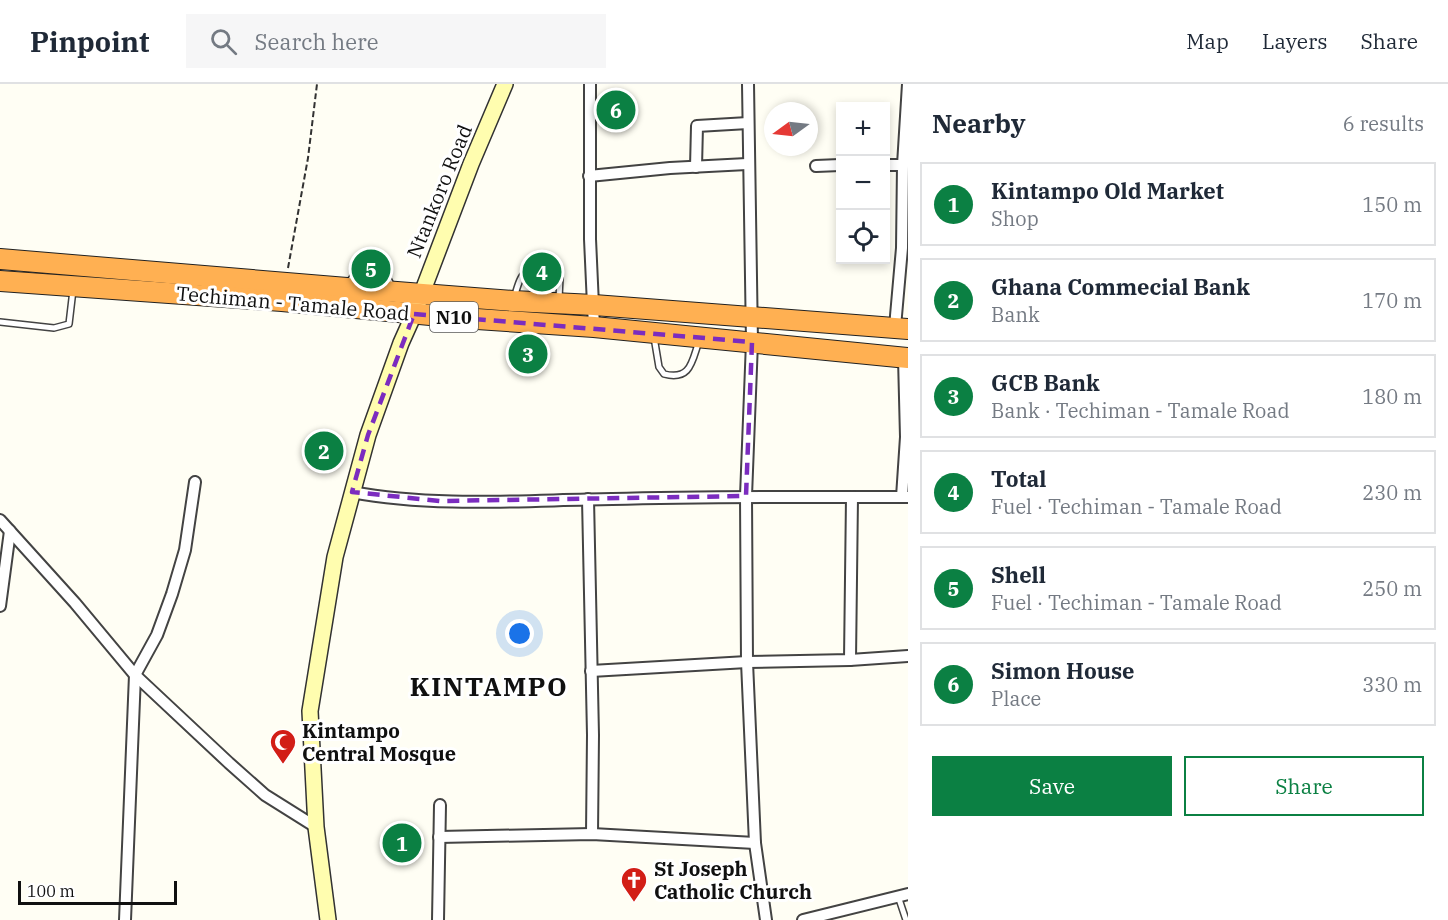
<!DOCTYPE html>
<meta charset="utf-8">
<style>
:root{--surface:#fff;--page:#f6f6f7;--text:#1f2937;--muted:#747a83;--line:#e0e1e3;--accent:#0b8043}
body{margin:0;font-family:"IBM Plex Serif",serif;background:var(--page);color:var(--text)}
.controls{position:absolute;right:18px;top:18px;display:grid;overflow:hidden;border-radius:0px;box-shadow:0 3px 9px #0003}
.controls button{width:54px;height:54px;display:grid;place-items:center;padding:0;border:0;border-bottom:2px solid var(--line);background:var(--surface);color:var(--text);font:30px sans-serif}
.compass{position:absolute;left:764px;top:18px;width:54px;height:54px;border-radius:50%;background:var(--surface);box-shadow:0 3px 9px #0003;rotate:255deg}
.scale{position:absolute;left:18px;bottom:15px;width:159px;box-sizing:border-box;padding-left:6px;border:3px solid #101010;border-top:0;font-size:16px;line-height:21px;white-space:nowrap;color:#101010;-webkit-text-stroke:4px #fff;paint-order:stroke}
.you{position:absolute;left:520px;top:550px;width:21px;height:21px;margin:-15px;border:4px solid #fff;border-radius:50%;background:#1a73e8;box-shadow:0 0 0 9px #1a73e833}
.badge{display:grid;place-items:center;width:39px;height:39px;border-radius:50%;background:var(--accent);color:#fff;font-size:20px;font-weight:700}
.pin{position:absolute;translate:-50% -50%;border:3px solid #fff;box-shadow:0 2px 6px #0006}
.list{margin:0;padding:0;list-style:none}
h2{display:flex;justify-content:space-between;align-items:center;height:78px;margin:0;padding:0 24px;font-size:26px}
h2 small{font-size:20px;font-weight:400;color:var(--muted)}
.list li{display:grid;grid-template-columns:39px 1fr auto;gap:18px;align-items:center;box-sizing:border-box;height:84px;margin:0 12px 12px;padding:0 12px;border:2px solid var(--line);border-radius:0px}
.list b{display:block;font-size:22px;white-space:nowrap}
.list p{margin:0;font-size:20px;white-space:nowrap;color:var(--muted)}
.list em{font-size:20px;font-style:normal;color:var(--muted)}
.actions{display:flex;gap:12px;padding:18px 24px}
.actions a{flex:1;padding:14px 0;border:2px solid var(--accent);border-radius:0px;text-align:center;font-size:21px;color:var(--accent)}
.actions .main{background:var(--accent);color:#fff}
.icon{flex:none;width:33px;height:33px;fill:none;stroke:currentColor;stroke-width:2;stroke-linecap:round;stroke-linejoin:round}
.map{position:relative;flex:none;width:908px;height:836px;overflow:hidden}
header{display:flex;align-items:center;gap:36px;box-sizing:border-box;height:84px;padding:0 30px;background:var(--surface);border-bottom:2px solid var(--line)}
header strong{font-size:28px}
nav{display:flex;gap:33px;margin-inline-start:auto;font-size:21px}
.search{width:420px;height:54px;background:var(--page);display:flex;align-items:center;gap:15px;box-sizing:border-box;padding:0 21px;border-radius:0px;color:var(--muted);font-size:22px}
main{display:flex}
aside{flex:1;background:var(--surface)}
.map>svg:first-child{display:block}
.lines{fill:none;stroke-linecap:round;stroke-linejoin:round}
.lane-casing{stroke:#434343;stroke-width:8}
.street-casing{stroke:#434343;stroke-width:14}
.secondary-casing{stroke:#323232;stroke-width:18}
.highway-casing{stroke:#212121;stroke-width:22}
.path{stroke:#323232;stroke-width:2;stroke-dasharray:6 3;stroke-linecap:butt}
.lane{stroke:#fff;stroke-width:5}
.street{stroke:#fff;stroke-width:10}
.secondary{stroke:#fffdaf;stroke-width:15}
.highway{stroke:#ffb052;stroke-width:20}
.marked{fill:none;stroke:#7b2cbf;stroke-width:4.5;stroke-dasharray:12 8;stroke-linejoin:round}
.labels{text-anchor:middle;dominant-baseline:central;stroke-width:6;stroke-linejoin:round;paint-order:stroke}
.shield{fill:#fff;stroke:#585858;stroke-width:1.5}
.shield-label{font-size:18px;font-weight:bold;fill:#101010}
.street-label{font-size:20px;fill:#101010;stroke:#fff}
.poi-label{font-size:20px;font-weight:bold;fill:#101010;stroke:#fff;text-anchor:start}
.district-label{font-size:26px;font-weight:bold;letter-spacing:1.5px;fill:#101010;stroke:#fff}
</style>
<header>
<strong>Pinpoint</strong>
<div class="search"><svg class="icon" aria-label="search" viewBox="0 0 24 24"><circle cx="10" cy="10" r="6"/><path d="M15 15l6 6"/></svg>Search here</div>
<nav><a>Map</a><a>Layers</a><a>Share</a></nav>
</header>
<main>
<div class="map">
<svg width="908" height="836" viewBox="0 0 908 836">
<rect width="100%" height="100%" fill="#fffef4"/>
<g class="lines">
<!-- lane casing -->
<g class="lane-casing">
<g id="lane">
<path d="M348 200C364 173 380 174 392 203"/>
<path d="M514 214C523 183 524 184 555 187L560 193 559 215"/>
<polyline points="0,238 54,244 69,240 73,206"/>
<path d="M654 253 659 283 664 290C691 297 692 277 699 257"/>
<polyline points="898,812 906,836"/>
</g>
</g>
<!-- street casing -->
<g class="street-casing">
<g id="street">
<polyline points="590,0 590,155 594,243"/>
<polyline points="748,0 752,258 746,412 747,578 755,759 766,836"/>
<polyline points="886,81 903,81"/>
<polyline points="816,82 840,81"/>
<polyline points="696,83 697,42 748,39"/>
<polyline points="589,92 670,84 747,80"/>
<polyline points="895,243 902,164 903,81 908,0"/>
<path d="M352 408C437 424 526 416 612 415 711 412 809 413 908 413"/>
<polyline points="902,413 906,353 904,274"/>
<polyline points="588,415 593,651 592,750"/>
<polyline points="0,436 75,519 135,591 229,679 265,711 316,743"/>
<polyline points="0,522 10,447"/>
<polyline points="850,576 852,413"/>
<polyline points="591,587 747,578 850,576 908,572"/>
<polyline points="439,753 592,750 755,759"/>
<polyline points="125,836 135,591 157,551 172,510 185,466 195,398"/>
<polyline points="438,836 440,721"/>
<polyline points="803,836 908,810"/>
</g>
</g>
<!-- secondary casing -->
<g class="secondary-casing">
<polyline id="secondary" points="328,836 316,743 310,627 335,473 368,351 401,259 414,230 471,80 505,0"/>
</g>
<!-- highway casing -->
<g class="highway-casing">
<g id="highway">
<polyline points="0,175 371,206 513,217 594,221 908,245"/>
<polyline points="0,197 282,217 462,234 594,243 908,274"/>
</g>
</g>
<!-- path -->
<polyline class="path" points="288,184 308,74 317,0"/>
<!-- lane -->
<use href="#lane" class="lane"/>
<!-- street -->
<use href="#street" class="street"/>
<!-- secondary -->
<use href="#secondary" class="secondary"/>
<!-- highway -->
<use href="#highway" class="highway"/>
</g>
<!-- marked area -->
<path class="marked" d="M414 230 752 258 746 412 440 417 352 408 368 351Z"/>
<!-- icons -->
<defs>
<g id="mosque-pin" transform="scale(1.35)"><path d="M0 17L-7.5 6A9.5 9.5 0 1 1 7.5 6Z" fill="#d21e16" stroke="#fff"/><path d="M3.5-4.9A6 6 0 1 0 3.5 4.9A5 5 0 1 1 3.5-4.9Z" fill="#fff"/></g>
<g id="church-pin" transform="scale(1.35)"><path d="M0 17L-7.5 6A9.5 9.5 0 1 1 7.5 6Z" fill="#d21e16" stroke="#fff"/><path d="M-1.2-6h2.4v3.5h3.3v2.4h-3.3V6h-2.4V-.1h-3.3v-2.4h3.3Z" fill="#fff"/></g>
</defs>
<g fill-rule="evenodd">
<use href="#mosque-pin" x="283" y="658"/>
<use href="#church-pin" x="634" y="796"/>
</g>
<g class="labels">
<!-- shield labels -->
<rect class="shield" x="430" y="218" width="48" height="30" rx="4.5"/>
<g class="shield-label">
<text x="454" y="233">N10</text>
</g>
<!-- street labels -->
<g class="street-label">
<text transform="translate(439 107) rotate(-68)">Ntankoro Road</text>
<text transform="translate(293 219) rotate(5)">Techiman - Tamale Road</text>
</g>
<!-- poi labels -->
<g class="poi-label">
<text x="302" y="646">Kintampo<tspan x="302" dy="23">Central Mosque</tspan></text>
<text x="654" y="784">St Joseph<tspan x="654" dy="23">Catholic Church</tspan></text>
</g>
<!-- district labels -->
<g class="district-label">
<text x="489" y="602">KINTAMPO</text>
</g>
</g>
</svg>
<div class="controls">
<button>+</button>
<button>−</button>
<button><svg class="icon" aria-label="locate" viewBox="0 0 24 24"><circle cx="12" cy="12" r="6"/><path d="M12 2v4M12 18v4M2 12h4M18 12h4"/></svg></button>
</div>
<svg class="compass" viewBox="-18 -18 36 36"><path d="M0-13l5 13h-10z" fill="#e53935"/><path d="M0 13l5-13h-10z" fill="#747a83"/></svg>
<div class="scale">100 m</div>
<div class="you"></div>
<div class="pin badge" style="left:402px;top:759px">1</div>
<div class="pin badge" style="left:324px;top:367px">2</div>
<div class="pin badge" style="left:528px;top:270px">3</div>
<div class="pin badge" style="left:542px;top:188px">4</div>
<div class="pin badge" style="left:371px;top:185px">5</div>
<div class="pin badge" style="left:616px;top:26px">6</div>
</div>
<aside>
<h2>Nearby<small>6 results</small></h2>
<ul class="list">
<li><span class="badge">1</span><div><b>Kintampo Old Market</b><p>Shop</p></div><em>150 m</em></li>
<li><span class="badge">2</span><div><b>Ghana Commecial Bank</b><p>Bank</p></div><em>170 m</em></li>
<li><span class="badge">3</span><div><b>GCB Bank</b><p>Bank · Techiman - Tamale Road</p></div><em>180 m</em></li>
<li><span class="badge">4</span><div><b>Total</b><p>Fuel · Techiman - Tamale Road</p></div><em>230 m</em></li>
<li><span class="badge">5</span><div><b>Shell</b><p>Fuel · Techiman - Tamale Road</p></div><em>250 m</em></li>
<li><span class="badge">6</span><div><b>Simon House</b><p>Place</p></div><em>330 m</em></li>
</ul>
<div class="actions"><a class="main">Save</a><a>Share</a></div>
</aside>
</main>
